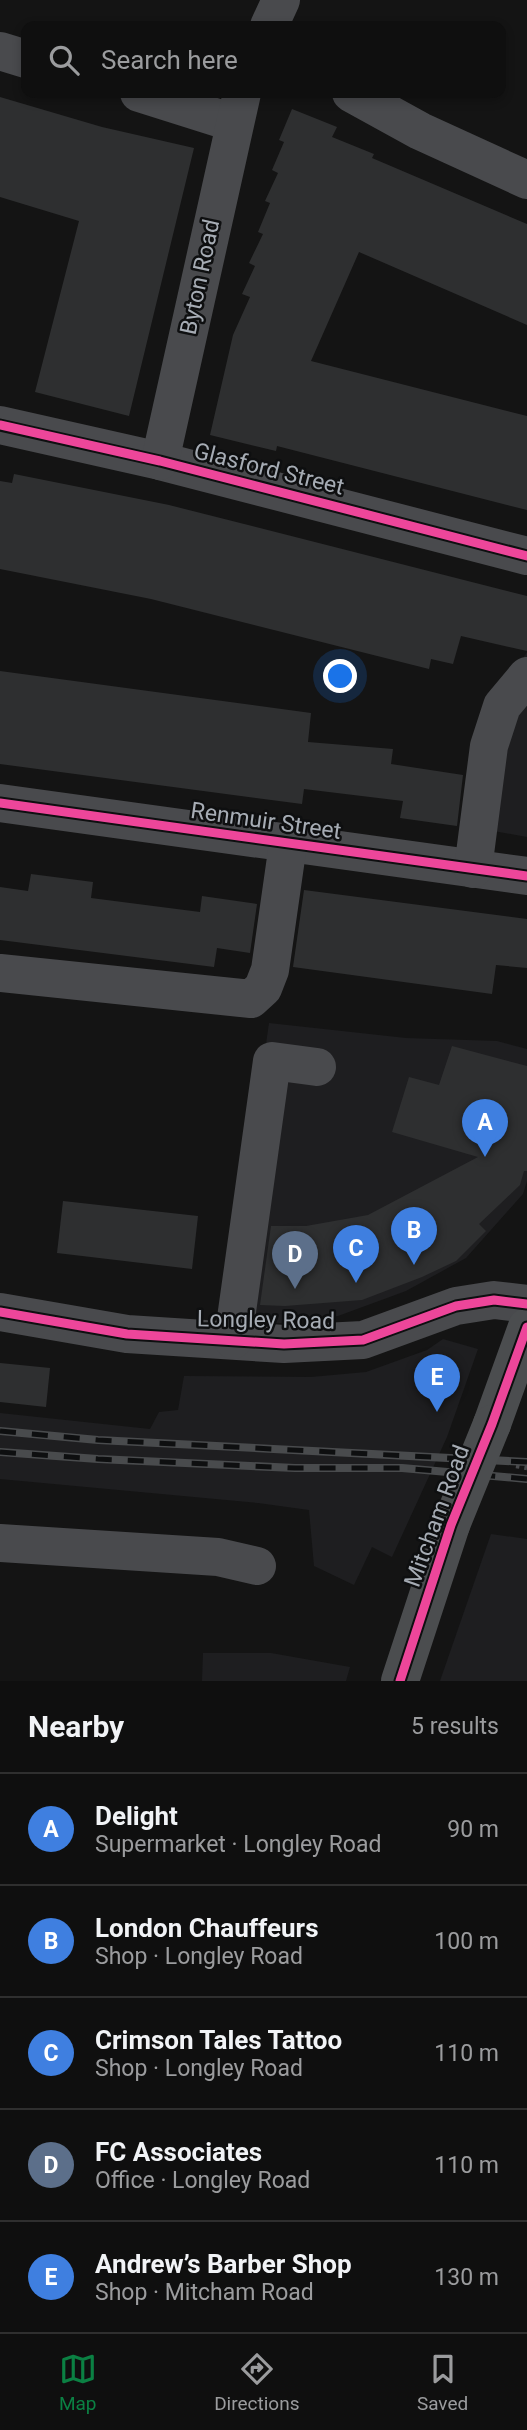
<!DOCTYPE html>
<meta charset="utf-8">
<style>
:root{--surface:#0f0f0f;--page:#181818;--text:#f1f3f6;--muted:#9b9c9e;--line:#2f2f2f;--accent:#0b8043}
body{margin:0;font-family:Roboto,sans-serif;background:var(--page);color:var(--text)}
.you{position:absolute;left:341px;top:677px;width:24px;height:24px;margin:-18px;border:5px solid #fff;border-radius:50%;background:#1a73e8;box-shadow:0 0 0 10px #1a73e833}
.badge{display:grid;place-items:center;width:46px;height:46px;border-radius:50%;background:var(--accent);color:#fff;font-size:23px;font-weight:700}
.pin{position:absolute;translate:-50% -58px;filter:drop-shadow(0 2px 4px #0008)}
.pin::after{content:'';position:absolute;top:37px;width:24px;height:21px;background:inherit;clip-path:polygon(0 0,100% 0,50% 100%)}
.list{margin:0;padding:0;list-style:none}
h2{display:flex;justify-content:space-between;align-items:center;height:91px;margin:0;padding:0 28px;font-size:30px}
h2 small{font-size:23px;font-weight:400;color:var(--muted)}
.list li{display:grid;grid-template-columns:46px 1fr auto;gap:21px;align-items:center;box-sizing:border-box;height:112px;padding:0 28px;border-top:2px solid var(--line)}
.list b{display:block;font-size:26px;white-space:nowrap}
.list p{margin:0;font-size:23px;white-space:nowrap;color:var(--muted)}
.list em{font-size:23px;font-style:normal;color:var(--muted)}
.icon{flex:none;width:38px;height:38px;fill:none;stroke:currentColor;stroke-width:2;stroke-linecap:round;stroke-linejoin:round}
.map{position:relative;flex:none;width:527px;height:1681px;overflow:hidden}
.search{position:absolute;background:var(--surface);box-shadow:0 4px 10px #0003;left:21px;right:21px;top:21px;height:77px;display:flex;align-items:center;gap:18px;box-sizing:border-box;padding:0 24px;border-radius:14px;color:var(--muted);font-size:26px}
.sheet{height:651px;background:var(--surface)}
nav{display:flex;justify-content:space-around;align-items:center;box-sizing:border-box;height:98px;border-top:2px solid var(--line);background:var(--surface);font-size:19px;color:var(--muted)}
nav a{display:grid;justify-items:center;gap:4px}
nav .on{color:var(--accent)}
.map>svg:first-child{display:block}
.built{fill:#1e1e20}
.building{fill:#2e2f30}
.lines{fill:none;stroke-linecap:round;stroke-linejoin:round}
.path{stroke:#4a4b4e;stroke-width:4.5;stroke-dasharray:3.5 5;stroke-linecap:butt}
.minor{stroke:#494a4d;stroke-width:38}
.major{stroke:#4b4d4f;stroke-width:38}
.rail-casing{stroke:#494b4d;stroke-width:8}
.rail{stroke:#0e0f10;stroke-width:5;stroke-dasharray:16;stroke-linecap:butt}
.major-bridge{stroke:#4b4d4f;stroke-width:38}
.cycleway-casing{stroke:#0e0f10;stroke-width:13}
.cycleway{stroke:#ed469a;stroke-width:9}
.labels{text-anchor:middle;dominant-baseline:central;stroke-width:5;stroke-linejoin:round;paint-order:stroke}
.street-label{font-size:23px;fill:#a6acb4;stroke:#0e0f10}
</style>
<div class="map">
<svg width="527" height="1681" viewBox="0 0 527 1681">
<rect width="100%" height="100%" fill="#141414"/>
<!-- built -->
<g class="built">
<polygon points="527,652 527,837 472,827 484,721"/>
<polygon points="269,1023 406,1038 497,1041 527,1049 527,1181 523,1194 466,1258 406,1291 338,1316 281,1323 226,1322"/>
<polygon points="443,1339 478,1349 447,1437 392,1557 372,1547 354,1585 314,1566 309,1510 258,1503 0,1479 0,1413 150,1429 159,1412 178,1410 184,1376 311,1377 366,1372 427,1350"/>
<polygon points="491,1534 527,1539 527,1681 440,1681"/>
<polygon points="203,1653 271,1653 350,1667 346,1681 202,1681"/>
</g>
<!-- building -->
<g class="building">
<polygon points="0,97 102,127 194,148 129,416 35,392 79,221 0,197"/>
<polygon points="292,109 337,127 332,137 374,154 372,158 527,224 527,325 359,252 311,361 527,416 527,510 277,446 276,451 210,435 233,335 250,297 242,294 255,266 249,263 263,234 258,232 270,203 265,201 278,173 272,170 284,142 279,140"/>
<polygon points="14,474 169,505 527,596 527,651 461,636 453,664 431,659 429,669 151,599 0,569 0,481 12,483"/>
<polygon points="0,671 311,713 308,742 393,749 391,764 463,775 457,826 400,818 403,801 304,789 302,804 0,764"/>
<polygon points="31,874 93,882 91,898 200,912 202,896 257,904 250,953 217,948 214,967 0,940 0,887 28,891"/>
<polygon points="304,890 527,919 527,968 496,965 492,994 293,967"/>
<polygon points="452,1046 527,1066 527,1171 524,1171 520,1185 479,1224 486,1231 456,1261 422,1277 362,1300 285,1306 260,1305 271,1226 306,1226 368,1215 478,1157 392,1132 409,1077 439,1085"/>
<polygon points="63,1201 198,1216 192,1269 57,1253"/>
<polygon points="0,1363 50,1368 46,1407 0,1402"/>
</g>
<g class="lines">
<!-- path -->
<polyline class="path" points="516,1466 527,1468"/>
<!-- minor -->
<g class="minor">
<polyline points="269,26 281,0"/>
<polyline points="0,51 26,59"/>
<polyline points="139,93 234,123"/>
<polyline points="351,93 420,131 527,180"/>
<polyline points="0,425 160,461 527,556"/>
<polyline points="160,461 242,93"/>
<polyline points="0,803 527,876"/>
<polyline points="473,869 489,746 502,706 527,676"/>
<polyline points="0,973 251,999 263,988 270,970 288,844"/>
<polyline points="0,1312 127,1334 284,1344 363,1340 456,1306 494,1300 527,1304"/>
<polyline points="233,1340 272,1061 317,1067"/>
<polyline points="0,1543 218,1557 257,1566"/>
</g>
<!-- major -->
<g class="major">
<polyline points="492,1424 527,1327"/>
<polyline points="400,1681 451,1525"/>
</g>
<!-- rail casing -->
<g class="rail-casing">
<g id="rail">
<polyline points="0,1431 98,1440 527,1462"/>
<polyline points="0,1452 98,1459 295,1468 402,1468 527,1479"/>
</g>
</g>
<!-- rail -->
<use href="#rail" class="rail"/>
<!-- major-bridge -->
<polyline class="major-bridge" points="451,1525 492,1424"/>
<!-- cycleway casing -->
<g class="cycleway-casing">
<g id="cycleway">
<polyline points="0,425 160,461 527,556"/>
<polyline points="0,803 527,876"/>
<polyline points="0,1312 127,1334 284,1344 363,1340 456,1306 494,1300 527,1304"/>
<polyline points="400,1681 451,1525 492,1424 527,1327"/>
</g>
</g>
<!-- cycleway -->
<use href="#cycleway" class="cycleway"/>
</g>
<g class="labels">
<!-- street labels -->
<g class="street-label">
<text transform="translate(200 277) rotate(-78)">Byton Road</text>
<text transform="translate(269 469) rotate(14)">Glasford Street</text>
<text transform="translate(266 821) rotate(8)">Renmuir Street</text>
<text transform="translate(266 1320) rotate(1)">Longley Road</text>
<text transform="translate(437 1516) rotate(-70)">Mitcham Road</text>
</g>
</g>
</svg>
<div class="you"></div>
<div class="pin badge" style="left:485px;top:1157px;background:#3f7fe0">A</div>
<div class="pin badge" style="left:414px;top:1265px;background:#3f7fe0">B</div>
<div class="pin badge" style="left:356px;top:1283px;background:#3f7fe0">C</div>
<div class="pin badge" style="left:295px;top:1289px;background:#5c6f8a">D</div>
<div class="pin badge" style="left:437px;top:1412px;background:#3f7fe0">E</div>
<div class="search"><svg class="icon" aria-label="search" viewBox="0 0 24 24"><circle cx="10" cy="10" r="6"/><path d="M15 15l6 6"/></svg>Search here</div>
</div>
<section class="sheet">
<h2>Nearby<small>5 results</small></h2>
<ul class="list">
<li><span class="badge" style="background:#3f7fe0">A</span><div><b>Delight</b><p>Supermarket · Longley Road</p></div><em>90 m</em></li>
<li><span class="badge" style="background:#3f7fe0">B</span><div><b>London Chauffeurs</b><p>Shop · Longley Road</p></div><em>100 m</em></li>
<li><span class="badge" style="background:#3f7fe0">C</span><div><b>Crimson Tales Tattoo</b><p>Shop · Longley Road</p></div><em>110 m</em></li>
<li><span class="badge" style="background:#5c6f8a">D</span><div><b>FC Associates</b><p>Office · Longley Road</p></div><em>110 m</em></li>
<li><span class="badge" style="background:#3f7fe0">E</span><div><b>Andrew’s Barber Shop</b><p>Shop · Mitcham Road</p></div><em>130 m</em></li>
</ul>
</section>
<nav>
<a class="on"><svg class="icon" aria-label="map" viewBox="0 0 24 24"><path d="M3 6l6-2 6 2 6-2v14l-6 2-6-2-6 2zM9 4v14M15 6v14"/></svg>Map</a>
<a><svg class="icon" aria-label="directions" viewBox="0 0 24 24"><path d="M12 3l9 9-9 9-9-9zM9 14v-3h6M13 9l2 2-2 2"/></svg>Directions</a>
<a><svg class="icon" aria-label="saved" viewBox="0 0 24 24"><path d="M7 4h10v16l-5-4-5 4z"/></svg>Saved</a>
</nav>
